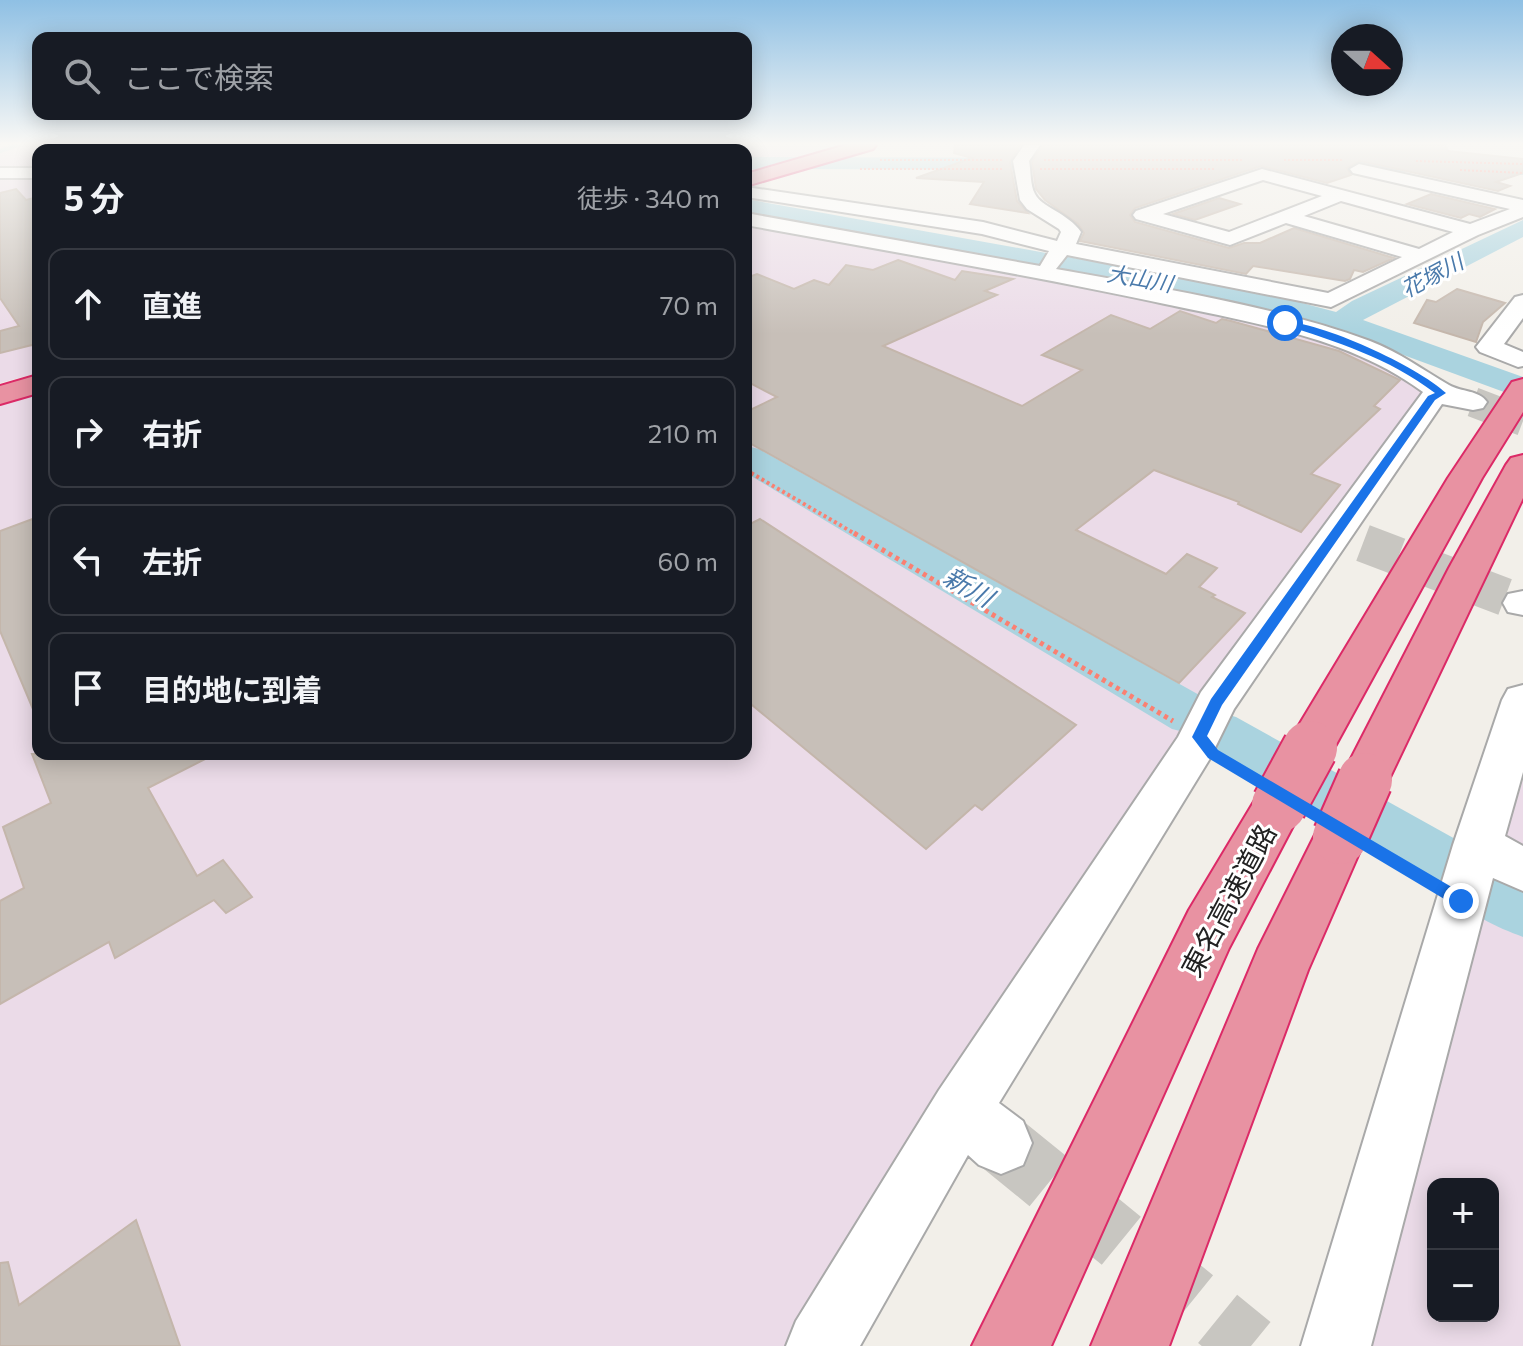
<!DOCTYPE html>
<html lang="ja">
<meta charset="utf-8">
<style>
:root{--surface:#171b24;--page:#20242c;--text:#f1f3f6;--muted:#9ea1a6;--line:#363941}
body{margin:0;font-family:Commissioner,"Noto Sans JP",sans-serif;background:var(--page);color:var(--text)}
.controls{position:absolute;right:24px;bottom:24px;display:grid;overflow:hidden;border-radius:16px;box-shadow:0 4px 20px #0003}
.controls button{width:72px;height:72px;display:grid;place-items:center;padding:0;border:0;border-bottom:2px solid var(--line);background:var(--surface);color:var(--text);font:40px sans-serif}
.compass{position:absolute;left:1331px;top:24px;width:72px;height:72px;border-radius:50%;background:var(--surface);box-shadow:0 4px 20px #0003;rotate:111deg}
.stop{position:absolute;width:24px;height:24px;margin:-18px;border:6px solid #1a73e8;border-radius:50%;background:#fff}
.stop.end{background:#1a73e8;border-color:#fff;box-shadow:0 2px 8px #0008}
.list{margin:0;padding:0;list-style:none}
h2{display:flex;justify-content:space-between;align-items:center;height:104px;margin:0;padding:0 32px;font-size:34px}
h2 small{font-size:26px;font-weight:400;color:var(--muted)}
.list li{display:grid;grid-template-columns:52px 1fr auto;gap:24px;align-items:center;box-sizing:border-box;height:112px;margin:0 16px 16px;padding:0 16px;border:2px solid var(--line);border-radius:16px}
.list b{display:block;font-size:30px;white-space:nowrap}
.list em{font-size:26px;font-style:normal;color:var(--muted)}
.icon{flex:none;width:44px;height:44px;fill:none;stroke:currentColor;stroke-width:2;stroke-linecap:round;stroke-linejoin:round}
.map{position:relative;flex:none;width:1523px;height:1346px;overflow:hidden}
.search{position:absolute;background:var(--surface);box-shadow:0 4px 20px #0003;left:32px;top:32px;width:720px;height:88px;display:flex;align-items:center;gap:20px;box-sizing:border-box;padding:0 28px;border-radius:16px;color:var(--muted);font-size:30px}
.panel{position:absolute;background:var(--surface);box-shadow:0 4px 20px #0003;left:32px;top:144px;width:720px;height:616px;border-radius:16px}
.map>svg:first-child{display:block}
.industrial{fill:#ebdbe8;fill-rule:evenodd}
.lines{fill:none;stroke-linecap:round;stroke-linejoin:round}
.stream{stroke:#aad3df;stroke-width:4}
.river{fill:#aad3df;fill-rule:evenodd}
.building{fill:#c7bfb8;stroke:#c4b6ab;stroke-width:2}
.minor-tunnel-far2{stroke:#c8c6c1;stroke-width:30;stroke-dasharray:30 15;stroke-linecap:butt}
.minor-tunnel-far1{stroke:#c8c6c1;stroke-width:38;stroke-dasharray:38 19;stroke-linecap:butt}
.minor-tunnel{stroke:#c8c6c1;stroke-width:62;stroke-dasharray:62 31;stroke-linecap:butt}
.minor-casing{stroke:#a9a9a9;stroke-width:4}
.highway-casing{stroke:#dc2a67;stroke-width:4}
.path-far3{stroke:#fa8072;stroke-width:2;stroke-dasharray:2 2;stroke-linecap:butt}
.path-far2{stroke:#fa8072;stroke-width:4;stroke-dasharray:3 3;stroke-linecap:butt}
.path-far1{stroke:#fa8072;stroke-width:5;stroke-dasharray:4 4;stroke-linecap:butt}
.path{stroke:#fa8072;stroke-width:6;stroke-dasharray:5 5;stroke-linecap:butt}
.minor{fill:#fff;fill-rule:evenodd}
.highway{fill:#e892a2;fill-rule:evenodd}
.highway-bridge-casing{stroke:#dc2a67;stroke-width:58;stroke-linecap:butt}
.highway-bridge{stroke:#e892a2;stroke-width:54}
.route{fill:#1a73e8}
.labels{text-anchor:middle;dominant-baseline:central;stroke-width:6;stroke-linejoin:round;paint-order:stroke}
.far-water-label{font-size:22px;font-style:italic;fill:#4a7aab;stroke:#fff}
.water-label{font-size:26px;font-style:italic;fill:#4a7aab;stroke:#fff}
.near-street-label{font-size:28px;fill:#222;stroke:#fff}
</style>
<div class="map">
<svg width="1523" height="1346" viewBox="0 0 1523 1346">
<rect width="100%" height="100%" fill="#f2efe9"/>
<!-- industrial -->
<g class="industrial">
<polygon points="10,145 845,145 746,173 746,150 38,150 38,373 0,383 0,147"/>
<polygon points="746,221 1286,326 1357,348 1425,387 1198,696 1184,735 800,1346 0,1346 0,402 38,391 38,754 746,754"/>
<path d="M1523 780V1346H1370L1494 873ZM1433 1184H1493V1316H1433Z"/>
</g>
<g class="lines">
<!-- stream -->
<polyline class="stream" points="0,151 18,145"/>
<!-- river -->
<g class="river">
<polygon points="390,145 421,145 416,150 386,150"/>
<polygon points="534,145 556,145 559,150 538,150"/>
<polygon points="746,157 1101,158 1112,164 1101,170 746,169"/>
<polygon points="1285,158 1523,163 1523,175 1277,169 1274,164 1277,159"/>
<polygon points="746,199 1257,291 1336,312 1352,301 1523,220 1523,237 1363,320 1523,377 1523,399 1330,328 1255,308 746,213"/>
<path d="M746 446 759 449 1210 701 1215 711 1236 717 1466 845 1475 865 1488 860 1523 875V937C1498 927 1462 915 1458 886L1445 891 1424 883 1198 745 1192 734 1172 729 746 473Z"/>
</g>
</g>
<!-- building -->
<g class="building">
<polygon points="955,145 1020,145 1010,162 1017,201 1028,213 970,204 984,182 916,178 972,158 954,153"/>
<polygon points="1043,145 1445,145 1448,151 1523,159 1523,173 1496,182 1510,186 1498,191 1360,161 1347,168 1351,175 1327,183 1261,166 1135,208 1130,215 1135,222 1229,248 1244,243 1260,243 1294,228 1394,258 1363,272 1354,270 1350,279 1345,281 1253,266 1246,274 1080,241 1084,233 1078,224 1045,200 1036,189 1032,162"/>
<polygon points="16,189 26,200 38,197 38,354 32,345 0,353 0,331 19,326 0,298 0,193"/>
<polygon points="1431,194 1495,209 1480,217 1469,214 1461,218 1407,204"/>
<polygon points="1219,198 1240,204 1195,220 1173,214"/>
<polygon points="898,260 955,280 962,271 1013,279 985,291 997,295 883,346 1022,406 1082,370 1042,355 1111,315 1150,329 1180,311 1216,323 1222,319 1231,321 1339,351 1400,380 1374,406 1380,409 1311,474 1340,485 1301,532 1238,504 1239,502 1154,470 1076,530 1166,574 1187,554 1217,568 1199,587 1215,595 1212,597 1245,613 1179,683 746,441 746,412 777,397 746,381 746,278 757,274 794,289 814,280 829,285 846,265 873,270"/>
<polygon points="1457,289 1505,303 1483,322 1476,342 1414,323 1427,300 1436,302"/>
<polygon points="38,517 38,721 0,631 0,531"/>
<polygon points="760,519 1076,725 982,810 975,805 926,849 746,700 746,526"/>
<polygon points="32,754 215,754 148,788 197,876 223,860 252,897 226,913 214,900 115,958 109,942 0,1004 0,901 24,888 3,827 51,803"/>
<polygon points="136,1220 180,1346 0,1346 0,1263 8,1262 19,1305"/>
</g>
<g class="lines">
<!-- minor-tunnel-far2 -->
<polyline class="minor-tunnel-far2" points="1473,402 1523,421"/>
<!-- minor-tunnel-far1 -->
<polyline class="minor-tunnel-far1" points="1363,543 1521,603"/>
<!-- minor-tunnel -->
<polyline class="minor-tunnel" points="1001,1143 1251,1346"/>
<!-- minor casing -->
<g class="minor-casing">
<g id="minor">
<polygon points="503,145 523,145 527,150 508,150"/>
<polygon points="661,145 681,145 675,150 662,150"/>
<path d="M1024 145H1040L1029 161C1031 171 1030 185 1035 194 1041 207 1068 213 1081 232L1076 244 1328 293 1402 257 1286 223 1230 245 1136 219 1133 215 1136 211 1262 169 1470 224 1510 209 1353 173 1350 169 1359 164 1523 200V217L1478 235 1331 307 1067 255 1056 269C1156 287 1275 306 1370 341 1399 352 1423 370 1449 385 1461 392 1479 390 1487 402L1483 408 1473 410 1442 404 1234 709 1209 760 999 1103 1023 1121 1032 1143 1023 1165 1001 1174 979 1165 968 1155 860 1346H786L796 1321 939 1090 1178 737 1201 692 1423 392C1349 337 1253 323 1165 304 1026 274 886 251 746 225V213L1040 266 1049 251 982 234 746 197V187L983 222 1057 241 1061 232 1059 229 1027 209 1020 200 1013 161ZM1263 180 1322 196 1229 232 1163 214ZM1341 201 1453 232 1419 249 1304 216Z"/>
<rect x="0" y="168" width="38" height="10"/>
<polygon points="1523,295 1523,318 1504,344 1523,352 1523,366 1518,367 1480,352 1476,347 1515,297"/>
<polygon points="1523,591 1523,615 1508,612 1503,603 1508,594"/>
<polygon points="1523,685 1523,772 1505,836 1523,846 1523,891 1493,878 1371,1346 1301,1346 1453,845 1502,700 1508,689"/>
</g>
</g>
<!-- highway casing -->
<g class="highway-casing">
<g id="highway">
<polygon points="846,145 876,145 873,149 746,186 746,174"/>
<polygon points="38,375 38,393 0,404 0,386"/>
<polygon points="1523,379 1523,412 1482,478 1327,761 1310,767 1293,761 1286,748 1293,735 1448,478 1512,382"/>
<polygon points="1523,455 1523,498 1382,794 1365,800 1348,794 1340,780 1449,568 1506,465 1511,458"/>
<polygon points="1279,784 1297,790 1304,805 1229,948 1051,1346 972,1346 1189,910 1261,790"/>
<polygon points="1340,815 1358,821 1366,837 1308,970 1169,1346 1091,1346 1258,949 1322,821"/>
</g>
</g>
<!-- path-far3 -->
<g class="path-far3">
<polyline points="880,160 1002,160"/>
<polyline points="1044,160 1242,160"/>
<polyline points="1284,160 1342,160"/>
<polyline points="1416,161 1523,164"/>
<polyline points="860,169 1002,169"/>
<polyline points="1040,169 1214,169"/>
<polyline points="1460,170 1523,173"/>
</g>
<!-- path-far2 -->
<polyline class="path-far2" points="746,470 857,535"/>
<!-- path-far1 -->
<polyline class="path-far1" points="854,533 1173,721"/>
<!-- path -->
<g class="path">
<polyline points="1220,759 1250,776"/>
<polyline points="1375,851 1429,882"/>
</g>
<!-- minor -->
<use href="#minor" class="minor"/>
<!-- highway -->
<use href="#highway" class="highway"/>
<!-- highway-bridge casing -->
<g class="highway-bridge-casing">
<g id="highway-bridge">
<polyline points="1279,805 1310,748"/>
<polyline points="1340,837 1365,780"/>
</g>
</g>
<!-- highway-bridge -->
<use href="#highway-bridge" class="highway-bridge"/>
</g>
<!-- sky -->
<linearGradient id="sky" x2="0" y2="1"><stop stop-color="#8fc0e4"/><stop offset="0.43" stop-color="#f9f8f5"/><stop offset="1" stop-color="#f9f8f5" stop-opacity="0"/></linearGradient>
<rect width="1523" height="334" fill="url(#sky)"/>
<!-- route -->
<path class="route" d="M1282 321C1321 322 1417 366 1446 393L1435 400 1222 705 1207 736 1218 750 1467 896V907L1461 909 1208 758 1192 737 1211 699 1428 396 1435 393C1389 358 1337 342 1282 324Z"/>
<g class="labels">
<!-- far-water labels -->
<g class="far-water-label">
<text transform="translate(1432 275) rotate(-28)">花塚川</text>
<text transform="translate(1140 278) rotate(10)">大山川</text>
</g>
<!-- water labels -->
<g class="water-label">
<text transform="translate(969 586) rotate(30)">新川</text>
</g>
<!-- near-street labels -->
<g class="near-street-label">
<text transform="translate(1228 900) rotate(-62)">東名高速道路</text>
</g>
</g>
</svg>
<div class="controls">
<button>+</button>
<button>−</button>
</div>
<svg class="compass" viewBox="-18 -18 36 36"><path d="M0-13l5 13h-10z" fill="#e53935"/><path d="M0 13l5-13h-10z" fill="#9ea1a6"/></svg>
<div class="stop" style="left:1285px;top:323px"></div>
<div class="stop end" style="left:1461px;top:901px"></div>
<div class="search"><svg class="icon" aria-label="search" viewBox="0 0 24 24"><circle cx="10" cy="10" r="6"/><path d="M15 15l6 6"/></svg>ここで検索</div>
<section class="panel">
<h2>5 分<small>徒歩 · 340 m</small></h2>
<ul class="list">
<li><svg class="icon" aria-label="ahead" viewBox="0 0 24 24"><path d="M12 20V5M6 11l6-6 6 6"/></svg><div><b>直進</b></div><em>70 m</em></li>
<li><svg class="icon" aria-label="right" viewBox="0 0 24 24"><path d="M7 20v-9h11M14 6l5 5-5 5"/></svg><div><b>右折</b></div><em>210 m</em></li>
<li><svg class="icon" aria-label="left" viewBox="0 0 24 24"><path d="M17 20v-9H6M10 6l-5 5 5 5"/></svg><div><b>左折</b></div><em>60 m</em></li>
<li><svg class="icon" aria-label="arrive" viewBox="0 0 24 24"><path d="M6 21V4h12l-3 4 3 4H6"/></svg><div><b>目的地に到着</b></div></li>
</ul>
</section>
</div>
